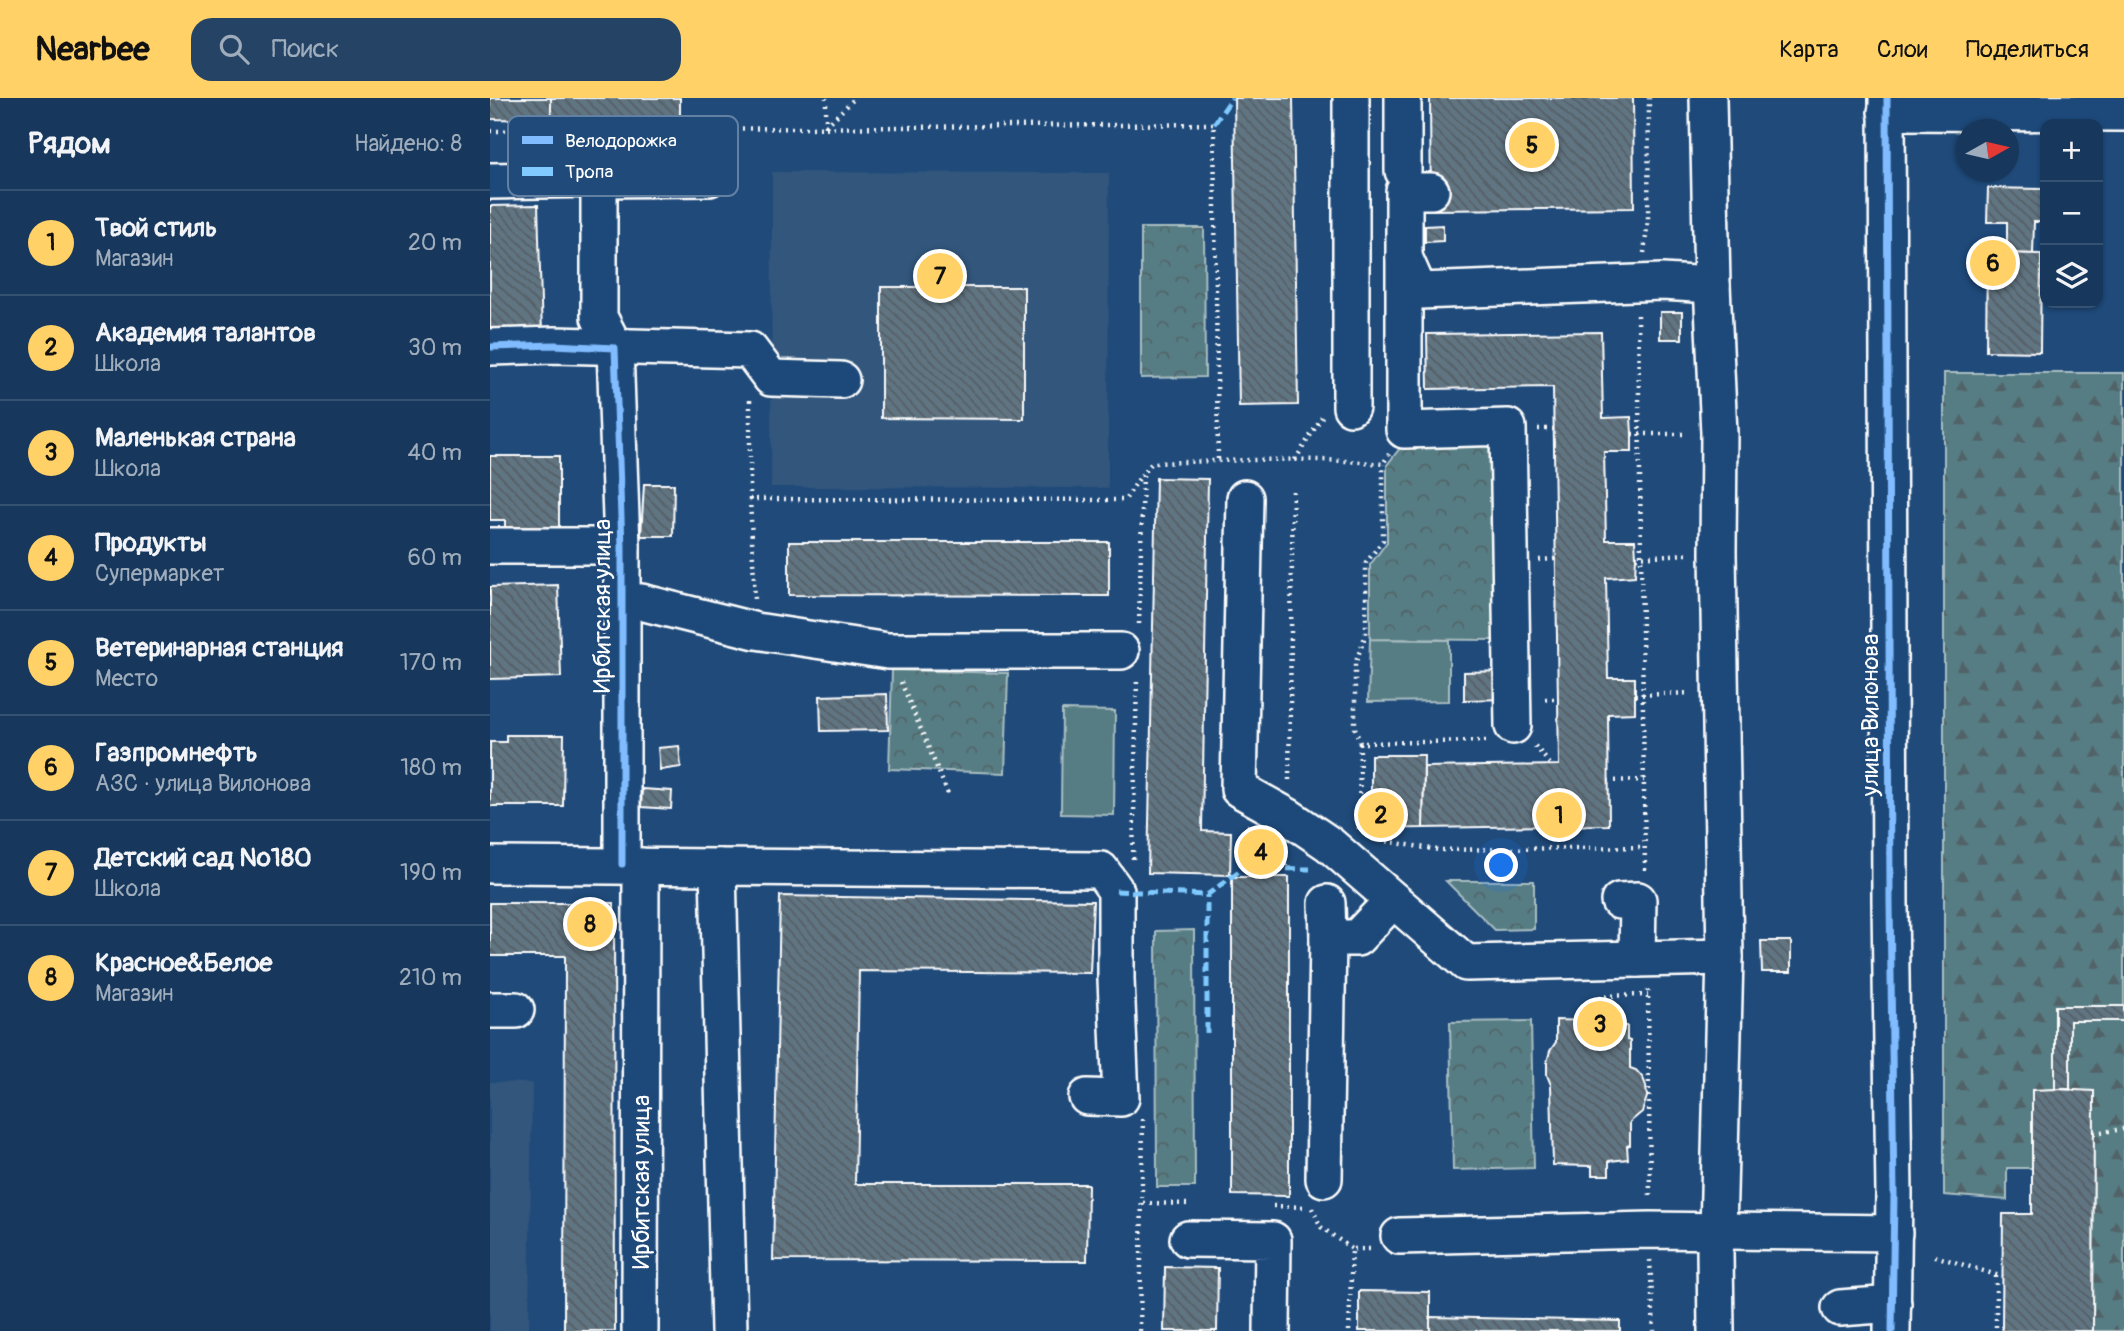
<!DOCTYPE html>
<html lang="ru">
<meta charset="utf-8">
<style>
:root{--surface:#17385c;--page:#244365;--text:#f1f3f6;--muted:#9eacbb;--line:#365272;--accent:#ffd166}
body{margin:0;font-family:Pangolin,sans-serif;background:var(--page);color:var(--text)}
.controls{position:absolute;right:21px;top:21px;display:grid;overflow:hidden;border-radius:14px;box-shadow:0 2px 5px #0004}
.controls button{width:63px;height:63px;display:grid;place-items:center;padding:0;border:0;border-bottom:2px solid var(--line);background:var(--surface);color:var(--text);font:35px sans-serif}
.compass{position:absolute;left:1466px;top:21px;width:63px;height:63px;border-radius:50%;background:var(--surface);box-shadow:0 2px 5px #0004;rotate:82deg}
.you{position:absolute;left:1012px;top:768px;width:24px;height:24px;margin:-18px;border:5px solid #fff;border-radius:50%;background:#1a73e8;box-shadow:0 0 0 10px #1a73e833}
.badge{display:grid;place-items:center;width:46px;height:46px;border-radius:50%;background:var(--accent);color:#111;font-size:23px;font-weight:700}
.pin{position:absolute;translate:-50% -50%;border:4px solid #fff;box-shadow:0 2px 7px #0006}
.list{margin:0;padding:0;list-style:none}
h2{display:flex;justify-content:space-between;align-items:center;height:91px;margin:0;padding:0 28px;font-size:30px}
h2 small{font-size:23px;font-weight:400;color:var(--muted)}
.list li{display:grid;grid-template-columns:46px 1fr auto;gap:21px;align-items:center;box-sizing:border-box;height:105px;padding:0 28px;border-top:2px solid var(--line)}
.list b{display:block;font-size:26px;white-space:nowrap}
.list p{margin:0;font-size:23px;white-space:nowrap;color:var(--muted)}
.list em{font-size:23px;font-style:normal;color:var(--muted)}
.icon{flex:none;width:38px;height:38px;fill:none;stroke:currentColor;stroke-width:2;stroke-linecap:round;stroke-linejoin:round}
.map{position:relative;flex:none;width:1634px;height:1233px;overflow:hidden}
header{display:flex;align-items:center;gap:42px;box-sizing:border-box;height:98px;padding:0 35px;background:var(--accent);color:#111}
header strong{font-size:33px}
nav{display:flex;gap:38px;margin-inline-start:auto;font-size:24px}
.search{width:490px;height:63px;background:var(--page);display:flex;align-items:center;gap:18px;box-sizing:border-box;padding:0 24px;border-radius:21px;color:var(--muted);font-size:26px}
main{display:flex}
aside{flex:1;background:var(--surface)}
.map>svg:first-child{display:block}
.built{fill:#33577c}
.grass{fill:#567d84;stroke:#aabec2;stroke-width:2}
.forest{fill:url(#forest-firs);stroke:#aabec2;stroke-width:2}
.park{fill:url(#park-crowns);stroke:#aabec2;stroke-width:2}
.building{fill:url(#building-back-hatch);stroke:#fff;stroke-width:2}
.lines{fill:none;stroke-linecap:round;stroke-linejoin:round}
.minor-casing{stroke:#fff;stroke-width:40}
.path{stroke:#fff;stroke-width:4.5;stroke-dasharray:2 5;stroke-linecap:butt}
.minor{stroke:#1f4a7a;stroke-width:35}
.quiet{stroke:#80caff;stroke-width:5;stroke-dasharray:10 5;stroke-linecap:butt}
.cycleway-casing{stroke:#1f4a7a;stroke-width:11}
.cycleway{stroke:#80bcff;stroke-width:7}
.labels{text-anchor:middle;dominant-baseline:central;stroke-width:5;stroke-linejoin:round;paint-order:stroke}
.street-label{font-size:24px;fill:#fff;stroke:#1f4a7a}
.key{fill:#1f4a7a;stroke:#6280a2;stroke-width:2}
.key-label{font-size:19px;fill:#fff}
</style>
<header>
<strong>Nearbee</strong>
<div class="search"><svg class="icon" aria-label="search" viewBox="0 0 24 24"><circle cx="10" cy="10" r="6"/><path d="M15 15l6 6"/></svg>Поиск</div>
<nav><a>Карта</a><a>Слои</a><a>Поделиться</a></nav>
</header>
<main>
<aside>
<h2>Рядом<small>Найдено: 8</small></h2>
<ul class="list">
<li><span class="badge">1</span><div><b>Твой стиль</b><p>Магазин</p></div><em>20 m</em></li>
<li><span class="badge">2</span><div><b>Академия талантов</b><p>Школа</p></div><em>30 m</em></li>
<li><span class="badge">3</span><div><b>Маленькая страна</b><p>Школа</p></div><em>40 m</em></li>
<li><span class="badge">4</span><div><b>Продукты</b><p>Супермаркет</p></div><em>60 m</em></li>
<li><span class="badge">5</span><div><b>Ветеринарная станция</b><p>Место</p></div><em>170 m</em></li>
<li><span class="badge">6</span><div><b>Газпромнефть</b><p>АЗС · улица Вилонова</p></div><em>180 m</em></li>
<li><span class="badge">7</span><div><b>Детский сад №180</b><p>Школа</p></div><em>190 m</em></li>
<li><span class="badge">8</span><div><b>Красное&amp;Белое</b><p>Магазин</p></div><em>210 m</em></li>
</ul>
</aside>
<div class="map">
<svg width="1634" height="1233" viewBox="0 0 1634 1233">
<defs>
<pattern id="forest-firs" width="22" height="20" patternUnits="userSpaceOnUse" patternTransform="scale(1.75)"><rect width="22" height="20" fill="#567d84"/><path d="M5 1l3.5 6h-7zM16 11l3.5 6h-7z" fill="#516468"/></pattern>
<pattern id="park-crowns" width="20" height="18" patternUnits="userSpaceOnUse" patternTransform="scale(1.75)"><rect width="20" height="18" fill="#567d84"/><path d="M2 6a3 3 0 1 1 6 0M12 15a3 3 0 1 1 6 0" fill="none" stroke="#516468"/></pattern>
<pattern id="building-back-hatch" width="6" height="6" patternUnits="userSpaceOnUse" patternTransform="scale(1.75)"><rect width="6" height="6" fill="#617482"/><path d="M-1 5l2 2M0 0l6 6M5-1l2 2" fill="none" stroke="#555e64"/></pattern>
</defs>
<rect width="100%" height="100%" fill="#1f4a7a"/>
<filter id="ink" filterUnits="userSpaceOnUse"><feTurbulence type="fractalNoise" baseFrequency=".0143" numOctaves="2"/><feDisplacementMap in="SourceGraphic" scale="14" xChannelSelector="R" yChannelSelector="G"/><feConvolveMatrix kernelMatrix="1 2 1 2 8 2 1 2 1" color-interpolation-filters="sRGB"/></filter>
<g filter="url(#ink)">
<!-- built -->
<g class="built">
<polygon points="282,74 619,75 618,390 281,389"/>
<polygon points="0,984 42,985 39,1233 0,1233"/>
</g>
<!-- grass -->
<g class="grass">
<polygon points="880,541 959,542 959,603 878,604"/>
<polygon points="572,612 625,613 624,717 571,716"/>
</g>
<!-- forest -->
<polygon class="forest" points="1454,275 1634,275 1634,1233 1603,1233 1604,993 1542,993 1542,1070 1517,1070 1517,1102 1454,1097"/>
<!-- park -->
<g class="park">
<polygon points="651,130 714,130 715,279 651,280"/>
<polygon points="1003,348 1005,542 880,541 880,467 897,444 897,367 910,350"/>
<polygon points="402,572 518,575 515,675 399,671"/>
<polygon points="956,783 1044,783 1044,831 1005,832"/>
<polygon points="704,832 705,1089 667,1089 666,833"/>
<polygon points="1041,923 1044,1070 963,1072 960,924"/>
</g>
<!-- building -->
<g class="building">
<polygon points="0,0 61,0 61,22 0,21"/>
<rect x="61" y="0" width="129" height="22"/>
<polygon points="744,0 803,0 808,307 749,308"/>
<polygon points="940,0 1143,0 1144,110 941,112"/>
<polygon points="1498,90 1555,91 1555,124 1544,124 1543,156 1517,155 1517,124 1497,124"/>
<polygon points="48,107 52,237 0,238 0,108"/>
<polygon points="953,127 953,143 935,144 935,128"/>
<polygon points="1497,155 1551,156 1550,254 1496,253"/>
<polygon points="391,189 534,189 534,321 391,320"/>
<rect x="1170" y="214" width="22" height="27"/>
<polygon points="1111,234 1113,320 1141,319 1142,336 1142,354 1114,354 1116,442 1145,442 1146,459 1145,478 1116,480 1118,580 1145,580 1145,615 1118,616 1119,727 933,730 934,669 1069,667 1063,289 938,291 937,236"/>
<polygon points="0,358 69,358 69,429 15,429 15,422 0,422"/>
<polygon points="666,380 718,381 712,733 741,734 740,777 658,775"/>
<polygon points="154,386 184,386 183,438 151,438"/>
<polygon points="299,444 619,444 619,498 299,497"/>
<polygon points="68,487 71,579 0,581 0,489"/>
<polygon points="1017,573 1016,601 974,602 974,574"/>
<polygon points="397,596 398,632 331,633 330,598"/>
<polygon points="16,637 74,637 73,708 0,708 0,644 16,644"/>
<polygon points="189,648 191,669 170,672 168,650"/>
<polygon points="881,657 934,657 933,730 881,731"/>
<polygon points="152,691 182,693 181,711 151,709"/>
<polygon points="758,728 796,767 758,767"/>
<polygon points="742,779 799,779 799,1098 742,1097"/>
<polygon points="290,798 603,803 600,875 369,873 365,1086 598,1086 597,1163 283,1162"/>
<polygon points="0,805 124,805 125,1233 74,1233 75,858 0,858"/>
<polygon points="1271,843 1301,843 1301,874 1272,874"/>
<polygon points="1565,908 1634,908 1634,923 1580,923 1580,991 1565,991"/>
<polygon points="1102,914 1118,914 1119,927 1137,928 1137,942 1140,943 1140,970 1146,972 1153,980 1156,988 1157,999 1152,1014 1140,1024 1140,1047 1137,1048 1138,1061 1119,1063 1119,1077 1102,1077 1102,1068 1063,1067 1061,987 1057,977 1057,964 1060,953 1066,944 1066,922 1101,923"/>
<polygon points="1565,991 1604,993 1603,1233 1512,1233 1513,1116 1542,1116 1542,992"/>
<polygon points="675,1169 728,1170 727,1233 674,1233"/>
<polygon points="869,1193 940,1194 940,1233 869,1233"/>
<polygon points="940,1219 1130,1223 1130,1233 940,1233"/>
</g>
<g class="lines">
<!-- minor casing -->
<g class="minor-casing">
<g id="minor">
<polyline points="861,0 861,309"/>
<polyline points="913,0 913,73"/>
<polyline points="1218,0 1222,187 1229,335 1228,455 1235,859 1228,1134 1225,1153 1226,1233"/>
<polyline points="1397,0 1400,804 1404,1096 1402,1233"/>
<polyline points="1396,14 1634,15"/>
<polyline points="109,81 219,80"/>
<polyline points="0,83 109,81 109,219 125,250 132,448 132,766"/>
<polyline points="941,93 914,93 914,159 929,193 1172,184 1222,187"/>
<polyline points="914,159 914,332 1018,329 1023,628"/>
<polyline points="0,249 64,247 260,252 281,280 351,282"/>
<polyline points="755,400 749,691 799,719 839,746 976,865 1235,859"/>
<polyline points="0,448 132,448"/>
<polyline points="131,503 151,504 266,533 398,553 631,553"/>
<polyline points="0,767 228,769"/>
<polyline points="1129,803 1148,802 1147,861"/>
<polyline points="837,805 838,840"/>
<polyline points="0,912 26,912"/>
<polyline points="834,1081 838,840 867,840 903,802"/>
<polyline points="909,1138 1160,1132 1404,1135"/>
<polyline points="698,1141 783,1142 782,1233"/>
<polyline points="1350,1210 1403,1206"/>
<polyline points="150,1233 151,768"/>
<polyline points="239,1233 228,769 611,772 626,793 626,881 631,1000 597,999"/>
</g>
</g>
<!-- path -->
<g class="path">
<polyline points="336,28 365,0"/>
<polyline points="336,29 336,0"/>
<polyline points="0,33 724,26 728,363"/>
<polyline points="1154,155 1158,122 1159,0"/>
<polyline points="1148,217 1155,772"/>
<polyline points="260,302 260,401 635,402 652,376"/>
<polyline points="1048,331 1063,331"/>
<polyline points="1142,336 1197,336"/>
<polyline points="805,362 832,319"/>
<polyline points="260,401 265,502"/>
<polyline points="1146,459 1197,456"/>
<polyline points="1049,462 1065,461"/>
<path d="M649 526 653 375 662 365C738 363 817 358 893 366L899 356"/>
<polyline points="411,584 458,696"/>
<polyline points="1145,597 1200,595"/>
<polyline points="1055,601 1068,601"/>
<polyline points="870,645 865,630 865,566 876,536 876,465 893,442 893,366"/>
<polyline points="1045,648 1061,667"/>
<polyline points="799,682 803,389"/>
<polyline points="1118,683 1154,682"/>
<polyline points="869,731 870,645 996,643"/>
<polyline points="883,741 948,752 1154,749"/>
<polyline points="643,761 647,580"/>
<polyline points="1158,892 1160,1101"/>
<polyline points="1110,914 1110,898 1158,897"/>
<polyline points="1604,1035 1634,1031"/>
<polyline points="653,1105 701,1106"/>
<polyline points="783,1108 817,1109"/>
<polyline points="822,1110 831,1129 862,1151"/>
<polyline points="1445,1158 1513,1179"/>
<polyline points="1160,1162 1164,1233"/>
<polyline points="1506,1178 1506,1233"/>
<polyline points="650,1233 653,1020"/>
<polyline points="859,1233 862,1151 880,1151"/>
</g>
<!-- minor -->
<use href="#minor" class="minor"/>
<!-- quiet -->
<g class="quiet">
<polyline points="724,26 742,0"/>
<polyline points="626,793 717,797 753,770 820,771"/>
<polyline points="717,935 717,797"/>
</g>
<!-- cycleway casing -->
<g class="cycleway-casing">
<g id="cycleway">
<polyline points="1397,0 1400,804 1404,1096 1402,1233"/>
<polyline points="0,249 64,247 125,250 132,448 132,766"/>
</g>
</g>
<!-- cycleway -->
<use href="#cycleway" class="cycleway"/>
</g>
</g>
<g class="labels">
<!-- street labels -->
<g class="street-label">
<text transform="translate(112 508) rotate(-90)">Ирбитская улица</text>
<text transform="translate(1380 617) rotate(-90)">улица Вилонова</text>
<text transform="translate(151 1084) rotate(-90)">Ирбитская улица</text>
</g>
</g>
<!-- legend -->
<rect x="18" y="18" width="230" height="80" rx="10" class="key"/>
<rect x="32" y="38" width="31" height="8" fill="#80bcff"/>
<rect x="32" y="69" width="31" height="9" fill="#80caff"/>
<g class="key-label">
<text x="75" y="49">Велодорожка</text>
<text x="75" y="80">Тропа</text>
</g>
</svg>
<div class="controls">
<button>+</button>
<button>−</button>
<button><svg class="icon" aria-label="layers" viewBox="0 0 24 24"><path d="M12 4l9 5-9 5-9-5zM3 14l9 5 9-5"/></svg></button>
</div>
<svg class="compass" viewBox="-18 -18 36 36"><path d="M0-13l5 13h-10z" fill="#e53935"/><path d="M0 13l5-13h-10z" fill="#9eacbb"/></svg>
<div class="you"></div>
<div class="pin badge" style="left:1069px;top:717px">1</div>
<div class="pin badge" style="left:891px;top:717px">2</div>
<div class="pin badge" style="left:1110px;top:926px">3</div>
<div class="pin badge" style="left:771px;top:754px">4</div>
<div class="pin badge" style="left:1042px;top:47px">5</div>
<div class="pin badge" style="left:1503px;top:165px">6</div>
<div class="pin badge" style="left:450px;top:178px">7</div>
<div class="pin badge" style="left:100px;top:826px">8</div>
</div>
</main>
